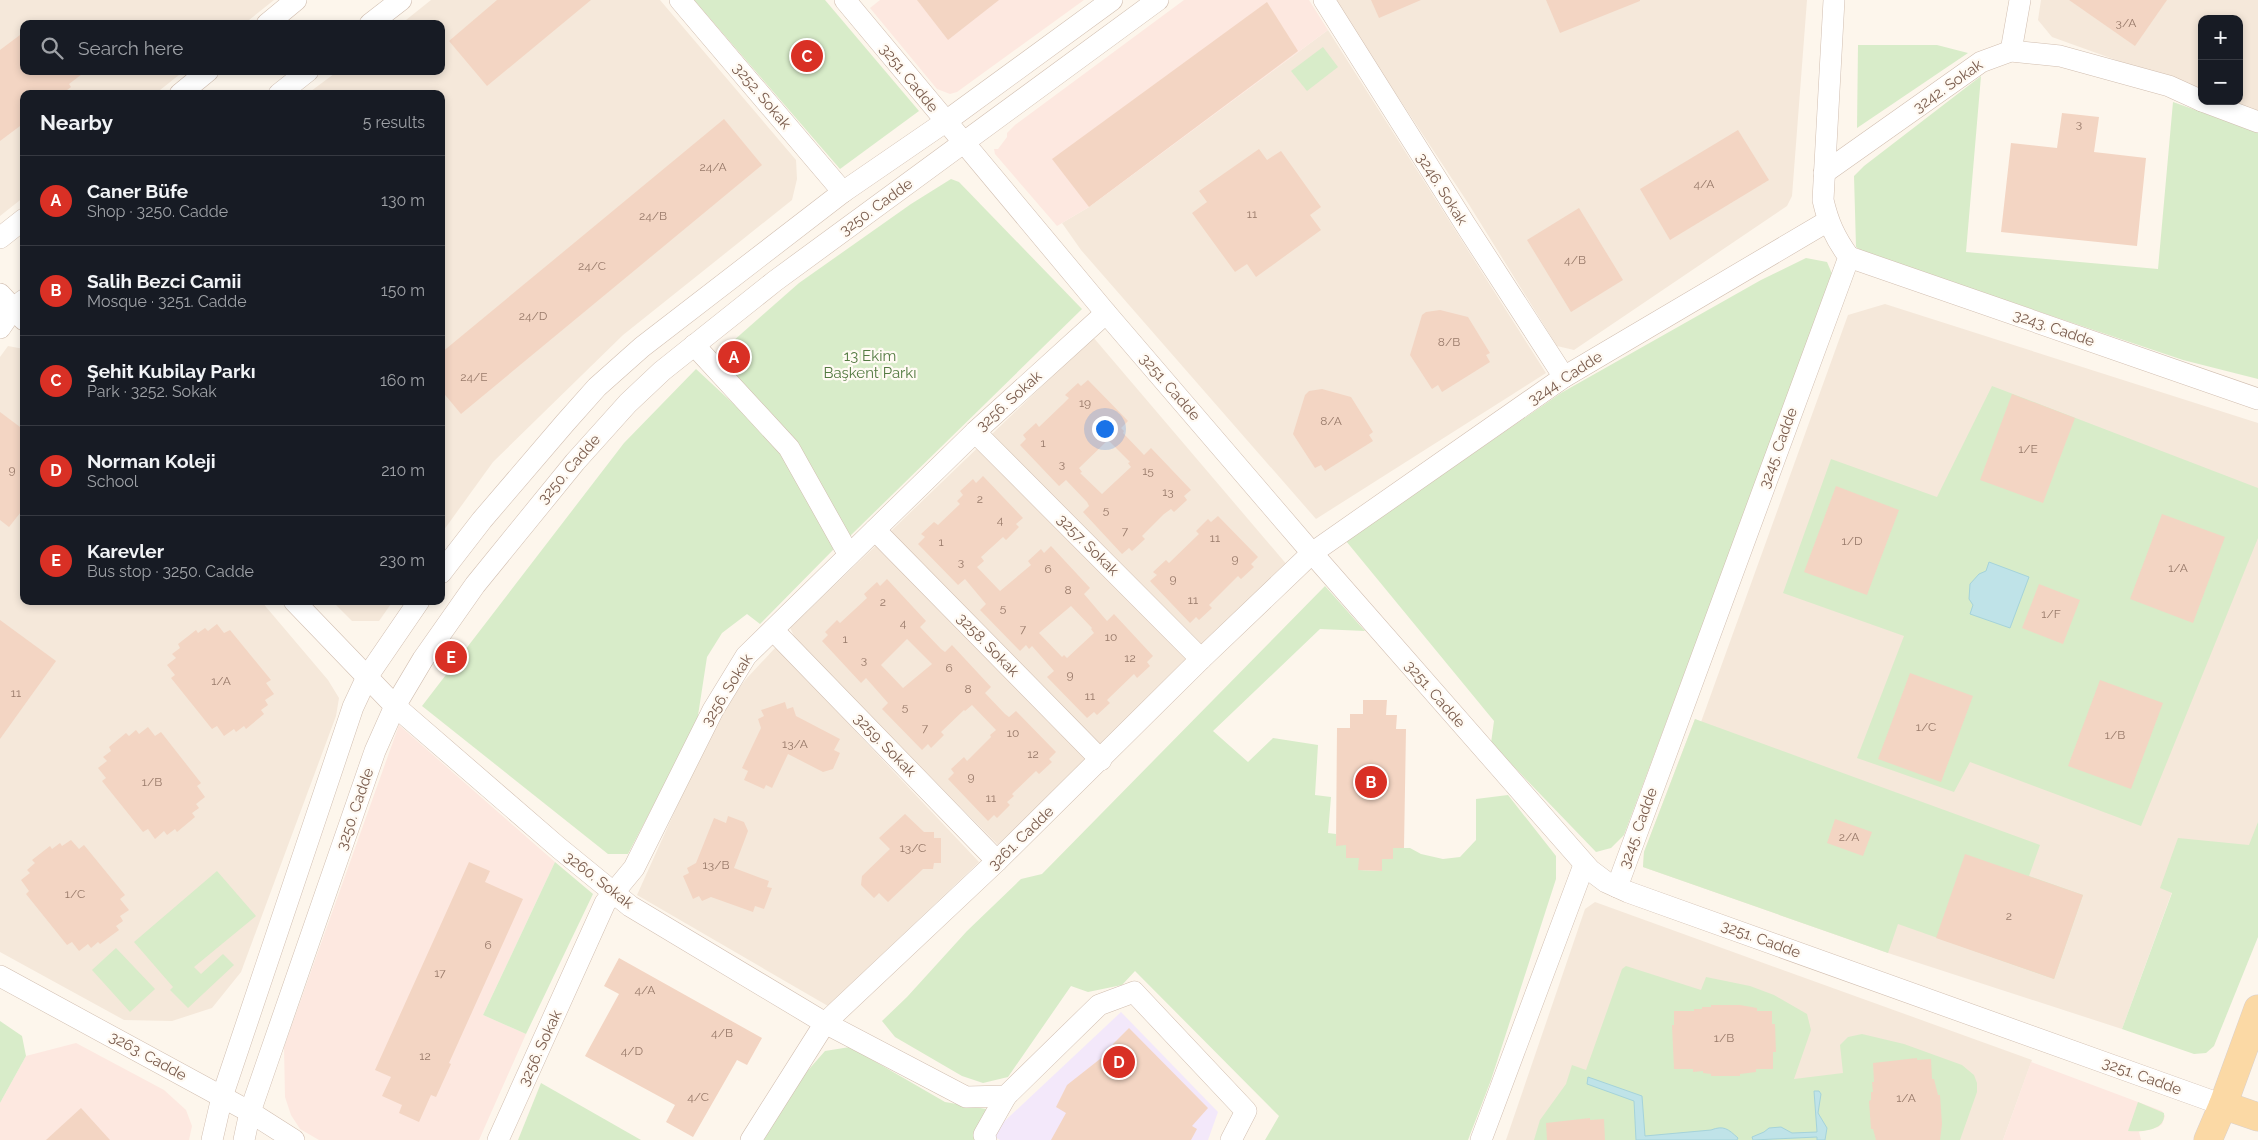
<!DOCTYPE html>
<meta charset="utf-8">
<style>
:root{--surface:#171b24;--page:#242831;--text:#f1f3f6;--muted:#9ea1a6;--line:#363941;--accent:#d93025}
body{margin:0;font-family:Raleway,sans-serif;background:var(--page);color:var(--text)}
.controls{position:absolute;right:15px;top:15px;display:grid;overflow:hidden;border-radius:10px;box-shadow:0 2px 8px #0003}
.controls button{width:45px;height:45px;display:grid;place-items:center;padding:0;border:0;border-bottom:1px solid var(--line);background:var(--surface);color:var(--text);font:25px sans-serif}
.you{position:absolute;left:1104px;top:428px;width:18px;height:18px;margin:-12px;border:4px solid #fff;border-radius:50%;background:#1a73e8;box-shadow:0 0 0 8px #1a73e833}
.badge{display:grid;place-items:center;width:32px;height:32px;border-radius:50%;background:var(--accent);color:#fff;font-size:16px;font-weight:700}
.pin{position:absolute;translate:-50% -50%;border:2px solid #fff;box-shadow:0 1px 5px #0006}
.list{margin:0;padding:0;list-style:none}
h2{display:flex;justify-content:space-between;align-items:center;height:65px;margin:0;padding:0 20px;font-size:21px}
h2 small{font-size:16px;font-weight:400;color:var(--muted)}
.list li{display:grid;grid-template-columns:32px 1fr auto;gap:15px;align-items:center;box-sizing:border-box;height:90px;padding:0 20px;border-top:1px solid var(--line)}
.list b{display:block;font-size:19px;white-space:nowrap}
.list p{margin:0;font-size:16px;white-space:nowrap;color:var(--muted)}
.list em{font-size:16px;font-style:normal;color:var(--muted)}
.icon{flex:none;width:28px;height:28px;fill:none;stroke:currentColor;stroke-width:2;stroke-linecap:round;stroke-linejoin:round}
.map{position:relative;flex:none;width:2258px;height:1140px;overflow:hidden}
.search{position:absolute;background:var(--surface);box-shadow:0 2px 8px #0003;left:20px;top:20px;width:425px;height:55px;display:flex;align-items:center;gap:12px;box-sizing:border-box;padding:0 18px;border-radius:10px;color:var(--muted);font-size:19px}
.panel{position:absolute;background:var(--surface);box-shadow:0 2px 8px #0003;left:20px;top:90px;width:425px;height:515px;border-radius:10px}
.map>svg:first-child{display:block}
.residential{fill:#f5e8da}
.commercial{fill:#fde8e0}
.education{fill:#f3e8fa}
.green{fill:#d8ecc9}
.water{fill:#bfe3e8;stroke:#a5d3da}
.building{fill:#f3d5c3;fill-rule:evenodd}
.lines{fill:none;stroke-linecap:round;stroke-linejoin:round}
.minor-casing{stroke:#d1beb0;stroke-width:22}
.major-casing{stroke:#dad1cd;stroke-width:29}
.minor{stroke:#fff;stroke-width:21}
.major{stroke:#fbd9a5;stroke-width:28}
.labels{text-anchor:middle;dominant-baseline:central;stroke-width:4.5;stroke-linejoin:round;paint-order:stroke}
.number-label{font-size:12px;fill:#987a6a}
.street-label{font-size:15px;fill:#7a5c4d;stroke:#fffaf3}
.park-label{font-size:15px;fill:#537a41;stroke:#fffaf3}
</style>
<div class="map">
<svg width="2258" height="1140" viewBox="0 0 2258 1140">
<rect width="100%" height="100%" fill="#fdf6ec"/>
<!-- residential -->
<g class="residential">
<polygon points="0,0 274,0 244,24 24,24 24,71 184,71 155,94 24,94 24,197 0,216"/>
<polygon points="431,0 660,0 796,160 797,179 792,200 623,335 493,462 441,534 441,94 307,94 338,71 441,71 441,24 401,24"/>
<polygon points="1334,0 1807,0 1792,196 1787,206 1574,350 1557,346 1468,203"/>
<polygon points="2041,0 2258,0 2258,111 2232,101 2239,101 2239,19 2202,19 2202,91 2052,37 2038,20"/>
<polygon points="1328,30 1546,373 1316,519 1081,250 1062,223 1089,207"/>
<polygon points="1885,304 2258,423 2258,923 2172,892 2122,1029 1888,953 1643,867 1644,852 1695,719 1701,722 1848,315"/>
<polygon points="1093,337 1288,566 1000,847 797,642 790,628"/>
<polygon points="8,346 24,349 24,601 261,601 328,680 339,698 336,716 241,972 212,1008 172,1021 124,1020 0,952 0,357"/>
<polygon points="332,601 393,601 379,621 352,621"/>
<polygon points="776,647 979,862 828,1006 637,895 701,753 731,699 746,679"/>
<polygon points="1595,902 2032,1060 2003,1140 1506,1140 1585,909"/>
</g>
<!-- commercial -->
<g class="commercial">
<polygon points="880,0 1084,0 957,92 950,94 937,89 870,8"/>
<polygon points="1184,0 1309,0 1328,30 1089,207 1057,226 995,154 994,149 998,149 1007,137 1007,133 1015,125"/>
<polygon points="399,725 555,862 483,1015 526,1034 479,1140 319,1140 300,1129 291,1115 285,1097 284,1047"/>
<polygon points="76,1043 164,1090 186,1110 192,1126 189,1140 0,1140 0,1103 26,1056"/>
<polygon points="2031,1062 2162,1111 2165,1116 2162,1124 2158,1127 2139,1132 2141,1140 2003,1140"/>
</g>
<!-- education -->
<polygon class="education" points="1121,1012 1218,1112 1208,1140 1000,1140 995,1137 994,1131"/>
<!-- green -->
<g class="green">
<polygon points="694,0 825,0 919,111 840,169"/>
<polygon points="1858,45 1937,45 1968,53 1857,128"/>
<polygon points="1323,47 1338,67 1307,91 1291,71"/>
<polygon points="1981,76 1966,252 2158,269 2173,102 2258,132 2258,379 2183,360 1865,253 1856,247 1854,176 1864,166"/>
<polygon points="951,179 959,182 1082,309 847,539 716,356 799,283 911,204"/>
<polygon points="1806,258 1827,262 1833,276 1624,835 1611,848 1596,852 1491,743 1494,721 1346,541 1561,393 1761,280"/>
<polygon points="696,369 783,450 835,542 833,550 760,624 747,614 722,633 707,657 697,722 628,854 608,854 422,706 624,443"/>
<polygon points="1992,386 2258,488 2258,538 2141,826 1970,762 1954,792 1857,758 1904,636 1783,593 1831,459 1937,497"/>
<polygon points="1325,586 1365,631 1320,629 1213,731 1248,762 1273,738 1318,745 1315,795 1331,797 1328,833 1336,834 1336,845 1346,845 1346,858 1359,858 1359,870 1382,871 1382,859 1393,859 1393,848 1410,848 1421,854 1443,859 1460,857 1476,840 1476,799 1508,795 1556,856 1556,879 1491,1080 1468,1140 1265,1140 1279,1116 1135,971 1122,985 1088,992 1071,986 1008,1077 983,1083 962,1076 895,1037 882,1021 907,997 967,931 1021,879 1042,874"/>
<polygon points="1695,719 2040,845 2029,876 2083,895 2054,979 1898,924 1888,953 1643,867 1644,852"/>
<polygon points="2258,822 2258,937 2214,1046 2206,1053 2194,1054 2122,1029 2172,893 2160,888 2178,838 2249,845"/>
<polygon points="555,862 593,894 526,1034 483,1015"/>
<polygon points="217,871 256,916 194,967 201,974 223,954 234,965 188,1008 170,990 173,987 134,942"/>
<polygon points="116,948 155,989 130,1012 92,970"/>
<polygon points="1626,966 1701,990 1706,977 1750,986 1774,995 1807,1014 1811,1030 1794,1079 1843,1073 1840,1045 1848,1037 1862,1034 1904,1044 1962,1065 1974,1075 1977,1083 1977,1092 1960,1140 1534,1140 1540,1120 1566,1084 1572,1065 1586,1070 1622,969"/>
<polygon points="0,1021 22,1036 26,1056 0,1103"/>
<polygon points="850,1047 945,1102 992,1110 978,1140 759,1140 789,1092 825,1051"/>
<polygon points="541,1083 641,1140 518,1140"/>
<path d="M2138 1102 2164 1113C2166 1131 2142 1132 2128 1131Z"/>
</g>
<!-- water -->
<g class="water">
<polygon points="1989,562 2029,577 2010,628 1970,614 1973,605 1969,599 1970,584 1979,574 1986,571"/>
<path d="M1588 1077 1642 1096 1645 1136 1711 1130C1724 1125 1728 1129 1738 1138L1737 1140H1636L1634 1101 1587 1084Z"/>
<polygon points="1814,1091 1819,1091 1821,1094 1818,1113 1827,1128 1825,1140 1817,1140 1817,1137 1753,1140 1752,1137 1764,1132 1769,1128 1781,1127 1792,1133 1817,1132"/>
</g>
<!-- building -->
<g class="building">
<polygon points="497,0 591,0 487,86 449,41"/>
<polygon points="917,0 999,0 948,40"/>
<polygon points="1371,0 1421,0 1379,18"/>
<polygon points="1546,0 1640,0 1640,1 1560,33"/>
<polygon points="2069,0 2167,0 2135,46"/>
<polygon points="1267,2 1298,51 1089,207 1052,159"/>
<polygon points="24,32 24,71 86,71 69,84 71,87 62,94 24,94 24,123 0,141 0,50"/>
<polygon points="2062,113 2099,117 2094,152 2146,158 2137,246 2001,232 2011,143 2057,148"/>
<polygon points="724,119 762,165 461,414 441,390 441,353"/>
<polygon points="1738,130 1769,180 1670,240 1640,189"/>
<polygon points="1259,149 1267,160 1281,151 1321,207 1310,215 1321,230 1256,277 1247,264 1235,272 1192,213 1207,202 1199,191"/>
<polygon points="1579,208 1623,280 1571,312 1527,240"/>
<polygon points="1440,310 1468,317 1490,353 1486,355 1490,362 1442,392 1438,385 1432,389 1410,355 1422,315 1426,312"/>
<path d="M1088 380 1128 421 1121 428 1124 431 1123 433 1144 455 1151 448 1191 490 1184 496 1187 500 1174 512 1171 509 1164 514 1142 536 1145 539 1132 551 1129 548 1122 554 1083 512 1089 506 1087 502 1066 480 1059 486 1020 445 1026 439 1023 435 1036 423 1039 427 1062 405 1069 398 1065 395 1078 383 1081 386ZM1108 440 1130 462 1128 463 1131 467 1102 494 1080 473 1082 472 1079 468Z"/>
<polygon points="1322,389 1351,397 1373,432 1369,435 1373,441 1325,471 1321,465 1315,468 1293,434 1305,395 1309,391"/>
<polygon points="2012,394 2075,418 2043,503 1980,480"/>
<polygon points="0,412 24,430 24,508 9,527 0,520"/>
<path d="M983 476 1023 518 1016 524 1019 527 1006 540 1003 537 981 557 984 561 977 567 1000 591 1031 565 1028 561 1041 549 1044 553 1051 546 1090 588 1084 594 1107 621 1114 614 1153 656 1147 662 1150 666 1137 678 1134 674 1107 700 1110 703 1097 715 1094 712 1087 718 1047 677 1054 671 1032 646 1029 649 1026 645 1020 651 980 610 986 604 965 579 958 585 918 544 925 537 921 534 934 522 938 525 960 504 957 501 963 495 960 491 973 479 976 483ZM1071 606 1092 628 1091 629 1094 633 1067 658 1064 655 1062 657 1039 633Z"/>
<polygon points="1836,486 1899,510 1867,595 1804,572"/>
<polygon points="2162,514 2225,537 2193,623 2130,599"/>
<polygon points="1218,516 1258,557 1251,564 1254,567 1241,579 1238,576 1209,605 1212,608 1199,620 1196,617 1190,623 1150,581 1157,575 1153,572 1166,560 1169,563 1199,534 1196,531 1208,519 1211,522"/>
<path d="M887 579 926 621 920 627 941 649 945 652 952 645 991 687 985 693 1005 714 1009 717 1016 711 1056 752 1049 759 1052 762 1039 774 1036 771 1012 794 1014 796 1007 802 1010 805 997 818 994 815 988 821 948 779 954 773 951 769 964 757 967 761 991 737 990 735 996 730 972 705 965 711 964 710 941 732 944 735 931 748 928 744 922 750 882 709 888 703 866 678 861 683 822 641 828 635 825 632 837 620 840 623 867 598 864 594 877 582 880 586ZM907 639 932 664 903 688 881 665Z"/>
<polygon points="2039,584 2080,600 2063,644 2022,628"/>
<polygon points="0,620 56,661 0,739"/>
<polygon points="217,624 224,633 230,630 271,680 266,683 274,694 265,700 268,705 261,710 264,714 246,729 244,726 236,732 234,729 224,736 217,726 212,729 171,678 175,675 167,665 176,658 172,654 180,648 178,644 196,630 198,633 205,628 208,631"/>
<polygon points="1910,673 1973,696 1941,782 1878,759"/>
<polygon points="2100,680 2163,703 2131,789 2068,766"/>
<polygon points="1363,700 1387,700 1386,715 1397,715 1396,729 1406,729 1404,848 1393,848 1393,859 1382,859 1382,871 1358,870 1359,858 1346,858 1346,845 1336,846 1337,728 1350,728 1350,714 1363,714"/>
<polygon points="785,702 787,709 793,707 796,716 840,739 834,750 840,753 833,769 823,772 788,754 772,788 766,785 764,789 744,780 748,771 742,768 761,728 758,719 764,716 761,710"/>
<polygon points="148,727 155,736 161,732 201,783 197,786 205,797 196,804 199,808 192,813 195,817 177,832 175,829 167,835 164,831 155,839 148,829 143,832 102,781 106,778 98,768 107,761 103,757 111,751 109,747 126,733 129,736 136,730 139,734"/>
<polygon points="905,814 924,832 934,832 934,838 941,838 941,863 934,863 933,869 923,869 888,902 879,893 874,898 861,885 862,876 890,849 879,838"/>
<polygon points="728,816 744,822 748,831 734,868 769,881 767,887 772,888 764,909 755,906 753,912 711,897 702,901 699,896 693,899 683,876 689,873 687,868 696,863 714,818 726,823"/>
<polygon points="1835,819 1872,832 1863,856 1827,843"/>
<polygon points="71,840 79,849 84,845 125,895 120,899 129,910 120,916 123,921 116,926 119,930 100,944 98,942 91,948 88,944 79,951 72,942 67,945 26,894 29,891 21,880 30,873 27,870 35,863 32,860 50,846 52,849 60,843 62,846"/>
<polygon points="1965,854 2083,895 2054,979 1936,938"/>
<polygon points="469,862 490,871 485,882 523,899 449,1063 451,1064 436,1097 431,1095 419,1122 399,1113 402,1105 382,1096 391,1077 375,1070"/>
<polygon points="619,958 762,1038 747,1065 737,1060 693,1137 666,1122 675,1105 585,1056 619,994 604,986"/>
<polygon points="1711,1005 1740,1005 1757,1008 1757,1011 1772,1011 1772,1024 1775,1024 1776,1052 1773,1052 1773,1069 1756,1069 1756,1072 1740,1074 1740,1076 1711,1076 1711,1074 1703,1073 1703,1071 1693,1072 1693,1069 1674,1069 1672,1025 1674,1025 1674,1011 1694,1011 1694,1009 1702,1009 1702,1007 1711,1007"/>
<polygon points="1129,1028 1208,1108 1192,1126 1197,1129 1191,1140 1051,1140 1066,1113 1056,1107 1067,1085 1114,1048 1113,1044"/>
<polygon points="1917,1058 1917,1060 1931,1059 1932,1079 1934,1079 1938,1095 1940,1095 1942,1124 1940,1140 1876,1140 1873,1129 1871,1129 1869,1101 1871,1100 1871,1092 1873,1092 1872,1082 1874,1082 1873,1063"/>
<polygon points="81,1108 110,1140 46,1140"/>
<polygon points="1590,1118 1590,1120 1604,1119 1605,1140 1547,1140 1546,1123"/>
</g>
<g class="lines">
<!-- minor casing -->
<g class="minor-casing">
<g id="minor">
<polyline points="680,0 843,192"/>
<polyline points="845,0 1106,313 1312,553 1590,870 1606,882 1628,892 2223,1105"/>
<polyline points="1324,0 1465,224 1564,377"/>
<polyline points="267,24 296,0"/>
<polyline points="370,24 401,0"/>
<polyline points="2011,51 2020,0"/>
<polyline points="180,94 208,71"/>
<polyline points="279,94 308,71"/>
<polyline points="2202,101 2258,122"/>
<polyline points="1824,173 1981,62 2011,51 2060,56 2169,86 2202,101"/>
<polyline points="0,238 24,219"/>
<polyline points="1849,257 2258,399"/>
<polyline points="0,294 24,320"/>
<polyline points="0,328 13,309 24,300"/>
<polyline points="694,345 789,448 849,555"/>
<polyline points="975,432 1201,659"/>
<polyline points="875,530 1101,760"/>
<polyline points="441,573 482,520 565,423 597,387 642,347 843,192 945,122 1112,0"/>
<polyline points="294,601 395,706 559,848 630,906 825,1023 966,1097 1006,1096 1099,1005 1134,992 1246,1111 1231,1140"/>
<polyline points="773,630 997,861"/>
<path d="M1617 887 1849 257C1835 238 1828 222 1823 200L1834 0"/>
<polyline points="0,976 250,1112 294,1140"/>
<polyline points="212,1140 222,1097 353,707 367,677 419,601"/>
<polyline points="244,1140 250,1112 269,1057 375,751 395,706 423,659 475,585 575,462 628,403 662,371 775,281 1158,0"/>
<polyline points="498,1140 605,903 634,868 713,710 746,656 975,432 1106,313"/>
<polyline points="751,1140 825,1023 997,861 1201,659 1312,553 1564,377 1828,221"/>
<polyline points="986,1140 984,1135 1006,1096"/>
<polyline points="1481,1140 1584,865"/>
</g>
</g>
<!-- major casing -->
<g class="major-casing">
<g id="major">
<polyline points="2223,1105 2258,1117"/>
<polyline points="2208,1140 2223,1105 2258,1009"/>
</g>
</g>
<!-- minor -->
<use href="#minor" class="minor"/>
<!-- major -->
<use href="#major" class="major"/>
</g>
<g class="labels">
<!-- number labels -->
<g class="number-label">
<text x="2126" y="23">3/A</text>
<text x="2079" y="124">3</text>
<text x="713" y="167">24/A</text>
<text x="1704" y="184">4/A</text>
<text x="1252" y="214">11</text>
<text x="653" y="216">24/B</text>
<text x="1575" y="260">4/B</text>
<text x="592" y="266">24/C</text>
<text x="533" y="316">24/D</text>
<text x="1449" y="342">8/B</text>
<text x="474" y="377">24/E</text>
<text x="1085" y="403">19</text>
<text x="1331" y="421">8/A</text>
<text x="1043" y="443">1</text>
<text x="2028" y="449">1/E</text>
<text x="1062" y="464">3</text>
<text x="12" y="470">9</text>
<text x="1148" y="471">15</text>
<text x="1168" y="492">13</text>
<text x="980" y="499">2</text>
<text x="1106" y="510">5</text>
<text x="1000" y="520">4</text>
<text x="1125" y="531">7</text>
<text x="1215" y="538">11</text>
<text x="1852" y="541">1/D</text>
<text x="941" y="542">1</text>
<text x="1235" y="559">9</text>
<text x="961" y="562">3</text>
<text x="2178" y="568">1/A</text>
<text x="1048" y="569">6</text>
<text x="1173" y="579">9</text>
<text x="1068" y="590">8</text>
<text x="1193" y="600">11</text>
<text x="883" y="602">2</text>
<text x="1003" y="608">5</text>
<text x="2051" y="614">1/F</text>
<text x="903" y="623">4</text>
<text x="1023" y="629">7</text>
<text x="1111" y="637">10</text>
<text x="845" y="639">1</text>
<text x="1130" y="658">12</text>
<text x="864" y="660">3</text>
<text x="949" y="668">6</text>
<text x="1070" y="675">9</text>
<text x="221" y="681">1/A</text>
<text x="968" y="689">8</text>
<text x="16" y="693">11</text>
<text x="1090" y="696">11</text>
<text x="905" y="707">5</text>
<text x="1926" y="727">1/C</text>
<text x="925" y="728">7</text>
<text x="1013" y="733">10</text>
<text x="2115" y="735">1/B</text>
<text x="795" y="744">13/A</text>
<text x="1033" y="754">12</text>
<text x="971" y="777">9</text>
<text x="152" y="782">1/B</text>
<text x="991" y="798">11</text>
<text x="1849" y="837">2/A</text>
<text x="913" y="848">13/C</text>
<text x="716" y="865">13/B</text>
<text x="75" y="894">1/C</text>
<text x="2009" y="916">2</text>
<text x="488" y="945">6</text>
<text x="440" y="973">17</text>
<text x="645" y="990">4/A</text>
<text x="722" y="1033">4/B</text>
<text x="1724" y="1038">1/B</text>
<text x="632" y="1051">4/D</text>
<text x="425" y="1056">12</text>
<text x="698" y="1097">4/C</text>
<text x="1906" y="1098">1/A</text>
</g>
<!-- street labels -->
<g class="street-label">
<text transform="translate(909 78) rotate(51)">3251. Cadde</text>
<text transform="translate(1948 86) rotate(-35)">3242. Sokak</text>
<text transform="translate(762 96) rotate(50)">3252. Sokak</text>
<text transform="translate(1442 189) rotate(58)">3246. Sokak</text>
<text transform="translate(876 207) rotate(-36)">3250. Cadde</text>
<text transform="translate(2054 328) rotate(19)">3243. Cadde</text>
<text transform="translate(1565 378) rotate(-33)">3244. Cadde</text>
<text transform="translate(1170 387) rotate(49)">3251. Cadde</text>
<text transform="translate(1009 401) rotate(-42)">3256. Sokak</text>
<text transform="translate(1778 448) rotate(-70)">3245. Cadde</text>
<text transform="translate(569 469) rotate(-49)">3250. Cadde</text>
<text transform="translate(1088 545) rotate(45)">3257. Sokak</text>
<text transform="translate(988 645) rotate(46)">3258. Sokak</text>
<text transform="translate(727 690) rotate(-58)">3256. Sokak</text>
<text transform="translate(1435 694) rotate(49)">3251. Cadde</text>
<text transform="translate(885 745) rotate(46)">3259. Sokak</text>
<text transform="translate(355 809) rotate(-71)">3250. Cadde</text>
<text transform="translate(1638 828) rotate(-70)">3245. Cadde</text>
<text transform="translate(1021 838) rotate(-44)">3261. Cadde</text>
<text transform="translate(599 880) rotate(38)">3260. Sokak</text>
<text transform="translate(1761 939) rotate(20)">3251. Cadde</text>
<text transform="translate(540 1048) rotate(-65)">3256. Sokak</text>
<text transform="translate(148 1056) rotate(29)">3263. Cadde</text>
<text transform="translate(2142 1076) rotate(20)">3251. Cadde</text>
</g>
<!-- park labels -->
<g class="park-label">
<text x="870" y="356">13 Ekim<tspan x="870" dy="17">Başkent Parkı</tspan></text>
</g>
</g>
</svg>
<div class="controls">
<button>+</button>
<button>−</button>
</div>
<div class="you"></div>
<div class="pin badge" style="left:734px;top:357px">A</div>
<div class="pin badge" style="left:1371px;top:782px">B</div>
<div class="pin badge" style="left:807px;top:56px">C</div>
<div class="pin badge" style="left:1119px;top:1062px">D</div>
<div class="pin badge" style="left:451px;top:657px">E</div>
<div class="search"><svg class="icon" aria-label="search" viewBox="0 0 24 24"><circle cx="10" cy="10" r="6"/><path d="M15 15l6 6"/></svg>Search here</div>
<section class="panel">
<h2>Nearby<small>5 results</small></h2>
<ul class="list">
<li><span class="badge">A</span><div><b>Caner Büfe</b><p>Shop · 3250. Cadde</p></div><em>130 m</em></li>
<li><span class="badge">B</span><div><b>Salih Bezci Camii</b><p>Mosque · 3251. Cadde</p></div><em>150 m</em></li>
<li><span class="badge">C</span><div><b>Şehit Kubilay Parkı</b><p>Park · 3252. Sokak</p></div><em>160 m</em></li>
<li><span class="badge">D</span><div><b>Norman Koleji</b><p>School</p></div><em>210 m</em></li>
<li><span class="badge">E</span><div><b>Karevler</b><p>Bus stop · 3250. Cadde</p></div><em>230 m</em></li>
</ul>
</section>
</div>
